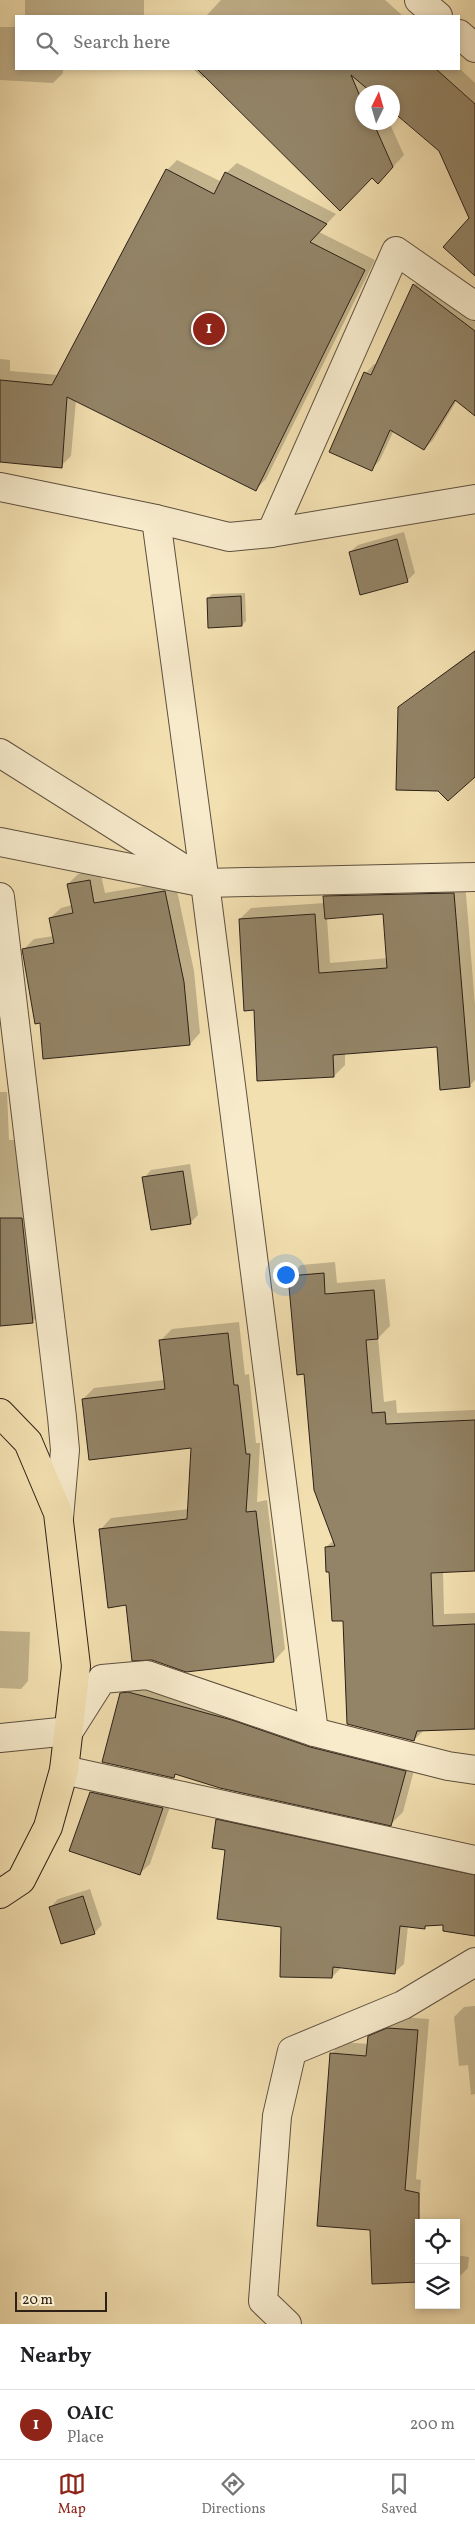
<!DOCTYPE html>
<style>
:root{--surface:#fff;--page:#f2f2f2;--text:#202124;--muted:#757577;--line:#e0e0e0;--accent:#8f2418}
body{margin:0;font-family:Vollkorn,serif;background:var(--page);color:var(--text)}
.controls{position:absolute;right:15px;bottom:15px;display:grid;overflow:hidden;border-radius:0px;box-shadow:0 2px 8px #0003}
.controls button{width:45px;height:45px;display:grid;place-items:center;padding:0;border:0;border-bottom:1px solid var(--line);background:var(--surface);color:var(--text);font:25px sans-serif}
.compass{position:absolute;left:355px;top:85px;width:45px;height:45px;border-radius:50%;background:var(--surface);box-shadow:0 2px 8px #0003;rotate:5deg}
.scale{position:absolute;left:15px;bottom:12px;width:92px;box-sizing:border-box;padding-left:5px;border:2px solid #2c2017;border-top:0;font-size:14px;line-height:18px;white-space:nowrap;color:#2c2017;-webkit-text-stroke:4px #f7ebcc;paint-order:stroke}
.you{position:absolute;left:285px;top:1274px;width:18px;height:18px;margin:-12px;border:4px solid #fff;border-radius:50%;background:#1a73e8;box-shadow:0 0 0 8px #1a73e833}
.badge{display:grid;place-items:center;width:32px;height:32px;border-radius:50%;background:var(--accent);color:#fff;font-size:16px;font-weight:700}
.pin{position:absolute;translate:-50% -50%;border:2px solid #fff;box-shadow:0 1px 5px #0006}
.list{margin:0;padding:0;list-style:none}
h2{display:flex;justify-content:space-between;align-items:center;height:65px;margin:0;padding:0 20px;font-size:21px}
h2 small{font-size:16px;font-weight:400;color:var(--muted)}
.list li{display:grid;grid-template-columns:32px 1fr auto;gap:15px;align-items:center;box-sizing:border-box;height:70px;padding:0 20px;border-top:1px solid var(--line)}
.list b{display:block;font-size:19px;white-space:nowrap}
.list p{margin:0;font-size:16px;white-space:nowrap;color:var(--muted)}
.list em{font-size:16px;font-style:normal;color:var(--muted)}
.icon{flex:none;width:28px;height:28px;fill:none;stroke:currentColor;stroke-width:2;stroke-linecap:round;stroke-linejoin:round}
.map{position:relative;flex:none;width:475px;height:2324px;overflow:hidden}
.search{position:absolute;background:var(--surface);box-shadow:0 2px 8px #0003;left:15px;right:15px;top:15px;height:55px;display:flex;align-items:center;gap:12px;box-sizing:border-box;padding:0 18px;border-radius:0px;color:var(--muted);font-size:19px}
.sheet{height:135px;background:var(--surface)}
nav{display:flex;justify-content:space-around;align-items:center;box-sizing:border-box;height:70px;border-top:1px solid var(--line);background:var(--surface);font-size:14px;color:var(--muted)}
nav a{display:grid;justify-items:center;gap:2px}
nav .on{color:var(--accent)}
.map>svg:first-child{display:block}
.shadow{fill:#0003;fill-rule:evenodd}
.building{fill:#938467;stroke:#2c2017}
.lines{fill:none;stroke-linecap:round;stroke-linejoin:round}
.minor-casing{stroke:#5e503e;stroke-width:30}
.major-casing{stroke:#2c2017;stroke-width:30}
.minor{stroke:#f7ebcc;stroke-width:28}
.major{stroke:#f3e0b1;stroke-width:28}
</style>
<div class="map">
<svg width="475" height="2324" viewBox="0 0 475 2324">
<rect width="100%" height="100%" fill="#f3e0b1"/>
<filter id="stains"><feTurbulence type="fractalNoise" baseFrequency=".004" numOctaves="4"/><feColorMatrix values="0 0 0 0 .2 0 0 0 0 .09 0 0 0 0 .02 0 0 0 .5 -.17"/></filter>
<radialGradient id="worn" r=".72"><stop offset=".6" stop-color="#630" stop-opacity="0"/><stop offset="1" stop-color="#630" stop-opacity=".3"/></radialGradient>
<!-- shadow -->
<g class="shadow">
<rect x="25" y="0" width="119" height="16"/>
<polygon points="221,0 385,0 403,16 206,16"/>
<polygon points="0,27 16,27 16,69 63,69 63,73 53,83 0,80"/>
<polygon points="459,68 475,83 475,208 440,150 392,92 362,92 362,122 389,122 404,155 389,171 372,177 207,76 203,78 193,69"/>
<polygon points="177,160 222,182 226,173 237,163 336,214 319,232 375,260 266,479 255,490 76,400 71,456 61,466 0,462 0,359 10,360 10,371 58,375 167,170"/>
<polygon points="423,276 475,316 475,401 457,400 433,440 424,449 394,430 380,460 372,469 366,373 374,364 377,365 414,285"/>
<polygon points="404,532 415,573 408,580 361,593 350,552 358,545"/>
<polygon points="245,593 246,621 242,625 208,598 212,594"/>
<polygon points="475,650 475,773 399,707"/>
<polygon points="100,870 105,893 175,881 194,971 200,1033 190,1044 44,1057 41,1022 23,950 34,939 54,936 50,918 61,908 72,905 68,884 78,874"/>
<path d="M465 882 475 1005V1080L469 1086 438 1045 345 1053V1065L334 1076 255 1009 240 919 251 908 325 903 324 896 336 885ZM384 913 388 958 330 963 327 918Z"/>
<polygon points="0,1092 7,1092 9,1140 15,1140 23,1210 30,1210 40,1313 32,1322 0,1325"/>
<polygon points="190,1164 198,1215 190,1223 144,1178 151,1170"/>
<polygon points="335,1262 337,1283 385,1279 390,1326 378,1338 384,1402 396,1400 397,1413 475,1410 475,1569 443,1571 444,1614 475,1613 475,1713 424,1730 414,1740 344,1620 326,1547 334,1540 290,1276 301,1265"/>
<polygon points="239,1322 245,1375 249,1374 256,1443 260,1443 257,1502 267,1500 285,1649 274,1661 127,1604 100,1530 111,1518 189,1509 193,1447 83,1399 94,1388 165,1380 160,1341 172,1329"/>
<polygon points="0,1631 30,1632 28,1681 21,1689 0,1688"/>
<polygon points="134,1681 417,1759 403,1812 391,1824 177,1773 173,1777 121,1694"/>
<polygon points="101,1782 173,1798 150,1864 139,1874 91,1792"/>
<polygon points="226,1811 475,1865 475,1934 444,1924 428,1924 424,1928 408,1926 404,1964 394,1973 342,1967 332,1977 282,1926 226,1849 217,1820"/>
<polygon points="90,1889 102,1925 94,1933 51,1907 58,1899"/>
<polygon points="475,2006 475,2094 471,2095 468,2065 459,2066 454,2017 464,2007"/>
<polygon points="400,2017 429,2019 416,2179 421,2180 416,2249 371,2229 331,2054 342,2042 368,2044 369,2037 381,2025"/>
<polygon points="456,2255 469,2257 468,2268 456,2280"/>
</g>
<!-- building -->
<g class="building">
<polygon points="197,69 436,69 475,104 475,276 443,247 469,218 439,151 392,111 392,92 371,92 351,75 362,101 362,122 373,122 393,167 378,184 372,178 340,211"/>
<polygon points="166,169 214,194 225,172 327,224 310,242 365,270 256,491 67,397 62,468 0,462 0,380 52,385"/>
<polygon points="413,284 475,331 475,416 455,400 424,450 390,430 372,471 329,452 364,372 371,375"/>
<polygon points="397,539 408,582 360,595 349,552"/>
<polygon points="241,596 242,626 208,628 207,598"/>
<polygon points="475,651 475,777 448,801 438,791 396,790 398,707"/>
<polygon points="90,880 94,903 165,891 184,982 190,1045 43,1059 40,1023 35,1024 22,949 54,943 49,918 73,913 67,884"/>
<polygon points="454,893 470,1087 440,1090 437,1047 333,1055 334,1077 257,1081 254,1010 244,1011 239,919 315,914 319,973 387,968 383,914 325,919 323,896"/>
<polygon points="183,1171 191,1224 151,1230 142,1177"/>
<polygon points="0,1218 22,1218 33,1323 0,1326"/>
<polygon points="324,1273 325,1294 374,1290 378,1339 366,1340 372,1413 385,1412 386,1424 475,1420 475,1571 431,1573 433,1626 475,1624 475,1729 417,1731 414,1741 347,1724 343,1621 332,1621 329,1572 326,1572 325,1547 335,1546 314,1490 304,1374 297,1375 288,1276"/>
<polygon points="228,1333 234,1385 238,1385 246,1454 250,1454 246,1512 256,1511 274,1662 186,1672 152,1660 132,1661 126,1605 108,1608 99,1529 187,1519 191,1448 89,1460 82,1399 165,1389 159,1340"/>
<polygon points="128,1692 232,1720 310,1747 406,1771 391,1826 220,1788 175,1774 174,1778 102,1762 120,1693"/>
<polygon points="90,1792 163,1808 140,1875 69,1851"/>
<polygon points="216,1819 475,1875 475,1936 443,1931 443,1925 425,1926 425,1929 400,1926 395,1974 333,1967 332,1978 280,1977 281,1927 217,1919 225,1850 212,1848"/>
<polygon points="83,1896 95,1934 61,1944 49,1907"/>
<polygon points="387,2028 418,2030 405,2190 419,2193 419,2282 372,2284 370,2230 317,2226 330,2053 366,2056 368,2036"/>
</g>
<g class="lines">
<!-- minor casing -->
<g class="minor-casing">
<g id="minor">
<polyline points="419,0 438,16"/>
<polyline points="459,34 475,48"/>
<polyline points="0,487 156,519 229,537 271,533 475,499"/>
<polyline points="156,519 205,883 314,1732"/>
<polyline points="271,533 396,251 475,306"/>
<polyline points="0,753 192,874"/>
<polyline points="0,842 205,883 475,877"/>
<polyline points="0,897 62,1417 65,1450 59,1518"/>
<polyline points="0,1738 69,1731 102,1679 147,1675 314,1732 448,1766 475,1770"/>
<polyline points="64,1770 475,1860"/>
<polyline points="287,2324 263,2301 277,2116 292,2051 403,2005 475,1962"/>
</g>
</g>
<!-- major casing -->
<g class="major-casing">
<polyline id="major" points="0,1413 28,1442 58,1513 76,1666 64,1770 48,1827 21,1880 0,1894"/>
</g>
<!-- minor -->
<use href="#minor" class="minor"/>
<!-- major -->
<use href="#major" class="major"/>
</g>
<rect width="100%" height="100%" filter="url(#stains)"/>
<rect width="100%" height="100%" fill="url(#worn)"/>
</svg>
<div class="controls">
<button><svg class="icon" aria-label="locate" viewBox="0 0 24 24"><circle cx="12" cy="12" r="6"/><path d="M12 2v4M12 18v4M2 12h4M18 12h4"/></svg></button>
<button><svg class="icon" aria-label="layers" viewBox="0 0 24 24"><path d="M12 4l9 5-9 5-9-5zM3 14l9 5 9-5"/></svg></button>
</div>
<svg class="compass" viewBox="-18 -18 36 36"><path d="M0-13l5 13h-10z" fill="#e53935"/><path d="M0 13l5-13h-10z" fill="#757577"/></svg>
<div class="scale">20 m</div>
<div class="you"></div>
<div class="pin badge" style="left:209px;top:329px">1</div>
<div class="search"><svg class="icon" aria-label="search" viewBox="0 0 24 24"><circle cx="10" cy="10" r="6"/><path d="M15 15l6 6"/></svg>Search here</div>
</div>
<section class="sheet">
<h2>Nearby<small></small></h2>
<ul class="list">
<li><span class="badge">1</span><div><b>OAIC</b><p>Place</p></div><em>200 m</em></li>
</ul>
</section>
<nav>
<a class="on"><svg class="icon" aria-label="map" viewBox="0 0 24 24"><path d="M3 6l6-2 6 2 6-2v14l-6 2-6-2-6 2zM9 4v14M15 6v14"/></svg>Map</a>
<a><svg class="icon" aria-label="directions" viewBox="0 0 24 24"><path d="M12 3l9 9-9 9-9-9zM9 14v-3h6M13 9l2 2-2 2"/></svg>Directions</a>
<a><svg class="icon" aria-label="saved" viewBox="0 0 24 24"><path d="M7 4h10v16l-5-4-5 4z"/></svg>Saved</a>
</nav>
